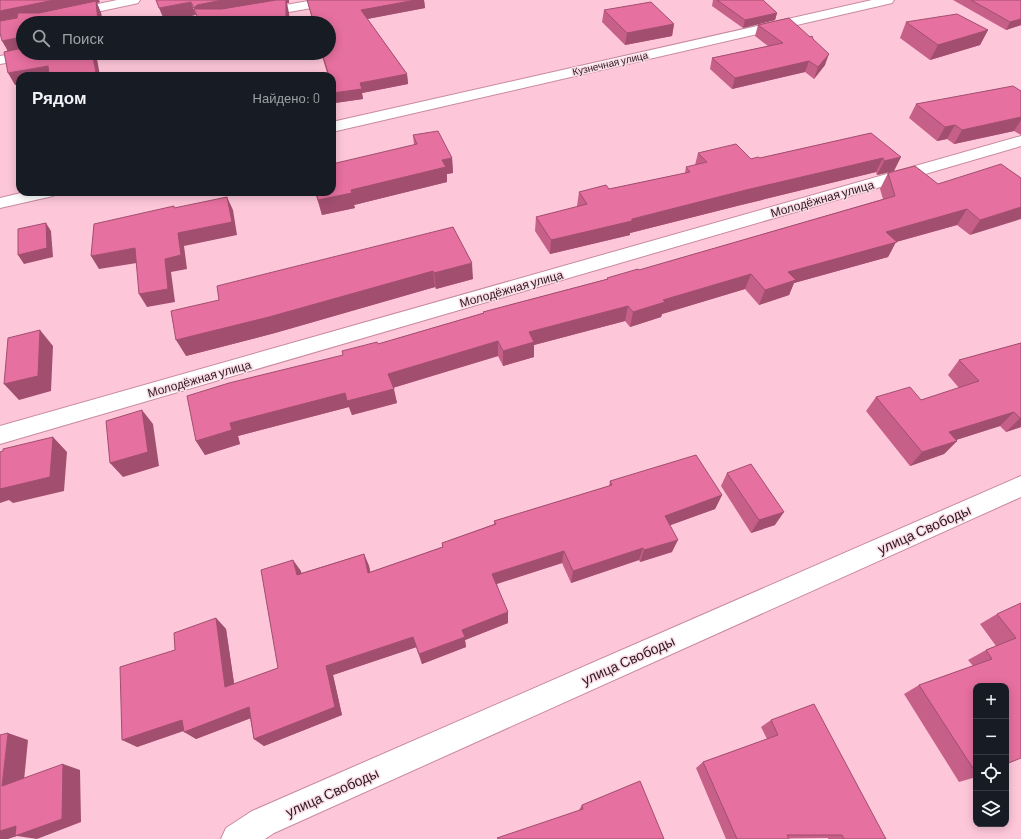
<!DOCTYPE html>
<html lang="ru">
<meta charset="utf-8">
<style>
:root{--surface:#171b24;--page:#20242c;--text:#f1f3f6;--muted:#9ea1a6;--line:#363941}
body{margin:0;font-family:Barlow,sans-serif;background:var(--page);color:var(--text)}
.controls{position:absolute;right:12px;bottom:12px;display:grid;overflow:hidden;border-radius:8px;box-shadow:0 2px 10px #0003}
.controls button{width:36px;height:36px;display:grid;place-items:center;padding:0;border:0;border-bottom:1px solid var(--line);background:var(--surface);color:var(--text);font:20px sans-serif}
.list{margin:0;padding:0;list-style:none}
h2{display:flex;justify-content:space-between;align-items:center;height:52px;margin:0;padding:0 16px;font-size:17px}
h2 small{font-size:13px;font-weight:400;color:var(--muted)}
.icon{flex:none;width:22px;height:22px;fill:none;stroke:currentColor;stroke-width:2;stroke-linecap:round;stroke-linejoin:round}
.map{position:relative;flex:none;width:1021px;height:839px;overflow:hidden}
.search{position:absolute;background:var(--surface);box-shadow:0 2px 10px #0003;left:16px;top:16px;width:320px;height:44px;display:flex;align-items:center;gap:10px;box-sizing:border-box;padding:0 14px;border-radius:22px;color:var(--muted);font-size:15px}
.panel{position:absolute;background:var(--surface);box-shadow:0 2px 10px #0003;left:16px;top:72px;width:320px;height:124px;border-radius:12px}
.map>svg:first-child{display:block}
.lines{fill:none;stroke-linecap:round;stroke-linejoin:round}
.minor-casing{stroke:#c989a0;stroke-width:2}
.major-casing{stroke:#c989a0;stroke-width:2}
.minor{fill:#fff;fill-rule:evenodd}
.major{fill:#fff;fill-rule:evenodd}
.wall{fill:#c66089}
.shaded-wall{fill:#a14e6f}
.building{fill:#e6709f;stroke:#a14e6f}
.labels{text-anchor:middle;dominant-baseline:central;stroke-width:3;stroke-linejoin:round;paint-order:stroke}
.far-street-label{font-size:10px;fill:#2f1720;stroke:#f9dde6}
.street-label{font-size:12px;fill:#2f1720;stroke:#f9dde6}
.near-street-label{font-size:14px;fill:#2f1720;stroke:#f9dde6}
</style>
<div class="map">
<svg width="1021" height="839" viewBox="0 0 1021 839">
<rect width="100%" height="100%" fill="#fec7d9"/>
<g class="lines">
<!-- minor casing -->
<g class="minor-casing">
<g id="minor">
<polygon points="117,0 140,0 138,3 134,4 45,23 23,23 23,26 21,23 23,20 27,19"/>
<polygon points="314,0 340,0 338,3 334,4 227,23 200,23 202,20 206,19"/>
<polygon points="23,52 47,53 45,56 40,57 0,64 0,56"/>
<polygon points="1021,136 1021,146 0,444 0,426"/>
<polygon points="1021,476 1021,497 274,833 265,839 221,839 226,828 252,811"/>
</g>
</g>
<!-- major casing -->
<g class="major-casing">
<g id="major">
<polygon points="872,0 894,0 892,3 888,4 332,132 332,122"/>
<polygon points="25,192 55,192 53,196 0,208 0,198"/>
</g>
</g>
<!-- minor -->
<use href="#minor" class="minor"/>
<!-- major -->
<use href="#major" class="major"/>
</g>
<!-- wall -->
<g class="wall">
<polygon points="0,0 100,2 97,3 101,13 103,23 23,23 23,53 20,76 15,85 7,51"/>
<polygon points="307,0 424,0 425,8 367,19 407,74 408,84 362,93 363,99 335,103 332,91 332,76 328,76 321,53 329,53 329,23 313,23"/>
<polygon points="713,0 763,0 777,13 775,20 743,28 712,6"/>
<polygon points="953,0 1021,0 1021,25 1006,30"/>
<polygon points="604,10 674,24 672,36 625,45 602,22"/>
<polygon points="906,22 988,30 980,45 930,60 900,38"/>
<polygon points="758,25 813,39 825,65 814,79 805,72 732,89 710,69 712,58 768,46 755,36"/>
<polygon points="1021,91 1021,135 1014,131 954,144 947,139 937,141 909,118 916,104"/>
<polygon points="871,133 894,171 877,175 876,172 741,205 630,233 630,235 550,254 535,231 536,217 578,207 577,206 579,192 609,189 685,173 686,167 695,165 698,153 751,159 760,158"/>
<polygon points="413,135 452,158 453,173 447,174 447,182 354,205 355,208 322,215 315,192 332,192 414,145"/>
<polygon points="888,173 938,184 1021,178 970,235 957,225 896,242 888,257 794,283 789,295 759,305 745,289 662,314 661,317 630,327 625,321 534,345 534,357 503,366 498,356 393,388 397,403 352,415 349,407 238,436 240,444 205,455 196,441 343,355 378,344 483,313 483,312 607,279 607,278 639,270 883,199 880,189"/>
<polygon points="453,227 473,279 436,289 435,287 275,333 186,356 219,300"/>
<polygon points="1021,343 1021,427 1006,432 1000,426 956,440 957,441 944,454 910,466 866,411 876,397 921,400 959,388 948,375 959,360"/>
<polygon points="727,473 775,525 751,533 721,486"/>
<polygon points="610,481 722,495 715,509 670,525 672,552 640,562 639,560 571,583 562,563 497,584 508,623 465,640 466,647 422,664 416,647 333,675 342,715 264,746 254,739 250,718 196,739 184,731 137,747 175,650 216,618 226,629 234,684 278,668 301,571 301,573 364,554 369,566 370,572 442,547 442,543 494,524 494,521 609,486"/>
<polygon points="1021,603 1021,758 976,686 976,777 959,782 904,694 919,685 973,666 968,660 986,650 996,646 980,624 997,614"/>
<polygon points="771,720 886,839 828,839 828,838 726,839 696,768 703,762 767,739 761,727"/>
<polygon points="582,805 664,839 579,810"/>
</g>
<!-- shaded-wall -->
<g class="shaded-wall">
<polygon points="54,0 99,0 100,2 97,3 101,13 103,23 0,23 0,11"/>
<polygon points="222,0 289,0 289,3 287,3 289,13 290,23 206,18 194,9 199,22 194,8 197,5"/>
<polygon points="416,0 424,0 425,8 362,20 361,10"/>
<polygon points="191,2 196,15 165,22 159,8"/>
<polygon points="777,13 775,20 743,28 745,20"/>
<polygon points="1021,19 1021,25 1006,30 1010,22"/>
<polygon points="674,24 672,36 625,45 627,33"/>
<polygon points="988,30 980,45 930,60 938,45"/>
<polygon points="16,38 23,51 9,53 2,41"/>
<polygon points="92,53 96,53 100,76 74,76"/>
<polygon points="211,53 225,53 212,56"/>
<polygon points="829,54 825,65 814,79 818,67"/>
<polygon points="809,61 805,72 732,89 735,78"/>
<polygon points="48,66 61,74 62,76 20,76 20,85 15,85 8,73"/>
<polygon points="407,74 408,84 362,93 363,99 335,103 333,93 360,83"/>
<polygon points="1021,117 1021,120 1014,131 954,144 962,130"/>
<polygon points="955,125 947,139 937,141 945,127"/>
<polygon points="901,157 894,171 877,175 884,161"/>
<polygon points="452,158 453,173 447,174 447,182 354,205 355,208 322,215 318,200 442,160"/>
<polygon points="883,158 876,172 741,205 630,233 630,235 550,254 551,240 746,190"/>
<polygon points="227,197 233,210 237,235 184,246 187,269 171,272 175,302 147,307 139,294 165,259 178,233"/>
<polygon points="1021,207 1021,219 970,235 980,220"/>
<polygon points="967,209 957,225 896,242 888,257 794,283 789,295 759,305 765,290 788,272 886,232"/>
<polygon points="46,223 51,231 53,257 24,264 18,255"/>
<polygon points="135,248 143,262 99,269 91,256"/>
<polygon points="472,263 473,279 436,289 434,273"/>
<polygon points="433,271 435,287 275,333 186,356 176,340"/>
<polygon points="751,274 745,289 662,314 661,317 630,327 633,312 663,300"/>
<polygon points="628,306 625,321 534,345 534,357 503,366 503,351 529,332"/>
<polygon points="40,330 53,346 51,391 19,400 4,384"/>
<polygon points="498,341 498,356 392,388 388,374"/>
<polygon points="394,389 397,403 352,415 349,407 238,436 240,444 205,455 196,441 230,423 345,393"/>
<polygon points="142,410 153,424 159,466 123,477 110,463"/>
<polygon points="1014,412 1000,426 937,446 949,432"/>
<polygon points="1020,418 1021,418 1021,427 1006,432"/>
<polygon points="53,437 67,452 64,491 13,503 9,500 0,503 0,487"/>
<polygon points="957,441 944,454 910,466 922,452"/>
<polygon points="722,495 715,509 660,529 665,516"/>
<polygon points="784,512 775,525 751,533 759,520"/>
<polygon points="678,540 672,552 640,562 644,550"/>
<polygon points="643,548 639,560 571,583 573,571"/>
<polygon points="564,551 562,563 493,585 492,574"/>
<polygon points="364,554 369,566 373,584 368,573"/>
<polygon points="293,560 301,571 304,586 297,575"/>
<polygon points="508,612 508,623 465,640 466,647 422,664 419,654 462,630"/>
<polygon points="216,618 226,629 236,696 225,687"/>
<polygon points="413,637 417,647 333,675 342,715 264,746 254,739 326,666"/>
<polygon points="249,707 259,715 196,739 184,732 194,727 137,747 122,740 182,720"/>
<polygon points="8,733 28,740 23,791 2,786"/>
<polygon points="63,764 80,770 81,822 37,839 17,836 8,839 0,839 0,831 16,826"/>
</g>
<!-- building -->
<g class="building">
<polygon points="0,0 54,0 0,11"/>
<polygon points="156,0 222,0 197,5 194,8 191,2 159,8"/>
<polygon points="276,0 286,0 286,23 200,23 194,9 222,9"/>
<polygon points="307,0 416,0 361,10 407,74 360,83 362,89 333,93 332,88 332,76 329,76 322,53 329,53 329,23 314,23"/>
<polygon points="717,0 763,0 777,13 745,20"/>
<polygon points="971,0 1021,0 1021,19 1010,22"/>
<polygon points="96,1 98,22 93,23 23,23 23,39 16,38 2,41 0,33 0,21 17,18 18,13 39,13"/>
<polygon points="651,2 674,24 627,33 604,10"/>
<polygon points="957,14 988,30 938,45 906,22"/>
<polygon points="789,18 810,37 812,36 813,39 829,54 818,67 809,61 735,78 712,58 783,43 758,25"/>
<polygon points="23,48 23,53 92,53 96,72 74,76 62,76 61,74 49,76 48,66 8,73 4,52"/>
<polygon points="1013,86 1021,91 1021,117 962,130 955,125 945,127 916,104"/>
<polygon points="438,131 452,158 442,160 446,167 351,190 352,193 318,200 316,192 332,192 332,164 417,144 413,135"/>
<polygon points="871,133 901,157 884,161 883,158 746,190 632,219 632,221 551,240 536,217 587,204 579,192 606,185 609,189 690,172 686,167 707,162 698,153 736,144 751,159 758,157 760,158"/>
<polygon points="1001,164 1021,178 1021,207 980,220 967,209 886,232 897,242 788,272 796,280 765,290 751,274 663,300 665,302 633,312 628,306 529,332 534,342 503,351 498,341 388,374 394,389 347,401 345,393 230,423 232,430 196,441 187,396 229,383 343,355 342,351 377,342 378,344 484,313 483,312 608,279 607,278 638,269 639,270 895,196 888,173 915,166 938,184"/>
<polygon points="227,197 232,222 178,233 181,255 165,259 168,289 139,294 135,248 91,256 94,224 174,206 174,208"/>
<polygon points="46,223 47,248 18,255 18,229"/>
<polygon points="453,227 472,263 434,273 433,271 269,317 176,340 171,311 219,300 217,286"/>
<polygon points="40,330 38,376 4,384 8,338"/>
<polygon points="1021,343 1021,418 1020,418 1014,412 949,432 957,441 922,452 876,397 910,387 921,400 979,381 959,360"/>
<polygon points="142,410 148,452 110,463 106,421"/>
<polygon points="53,437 50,477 0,489 0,452 3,451 3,449"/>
<polygon points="696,455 722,495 665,516 678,540 644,550 643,548 573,571 564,551 492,574 508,612 462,630 465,637 419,654 413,637 326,666 335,707 254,739 249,707 184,732 182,720 122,740 120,667 175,650 174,633 216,618 225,687 278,668 261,570 293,560 297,575 364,554 368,573 443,547 442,543 496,524 494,521 612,485 610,481"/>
<polygon points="751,464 784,512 759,520 727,473"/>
<polygon points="1021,603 1021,758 1006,764 1006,686 976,686 976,773 919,685 992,659 986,650 1016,638 997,614"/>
<polygon points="814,704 886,839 844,839 842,835 787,835 789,839 737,839 703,762 778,735 771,720"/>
<polygon points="8,733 2,786 63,764 62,819 15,836 16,826 0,831 0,735"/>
<polygon points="640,781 664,839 498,839 497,838 583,809 582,805"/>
</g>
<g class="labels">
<!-- far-street labels -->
<g class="far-street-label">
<text transform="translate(610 63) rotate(-13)">Кузнечная улица</text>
</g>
<!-- street labels -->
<g class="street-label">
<text transform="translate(822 198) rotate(-16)">Молодёжная улица</text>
<text transform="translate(511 288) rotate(-16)">Молодёжная улица</text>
<text transform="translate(199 378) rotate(-16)">Молодёжная улица</text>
</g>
<!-- near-street labels -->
<g class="near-street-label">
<text transform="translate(924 529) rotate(-24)">улица Свободы</text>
<text transform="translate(628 660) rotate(-24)">улица Свободы</text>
<text transform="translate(332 792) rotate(-24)">улица Свободы</text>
</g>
</g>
</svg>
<div class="controls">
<button>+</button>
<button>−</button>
<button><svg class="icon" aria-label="locate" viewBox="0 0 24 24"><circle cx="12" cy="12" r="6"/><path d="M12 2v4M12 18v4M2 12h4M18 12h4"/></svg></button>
<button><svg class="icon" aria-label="layers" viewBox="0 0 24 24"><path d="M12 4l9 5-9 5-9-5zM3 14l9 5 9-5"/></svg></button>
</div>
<div class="search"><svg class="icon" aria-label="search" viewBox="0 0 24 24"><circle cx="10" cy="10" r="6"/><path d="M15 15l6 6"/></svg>Поиск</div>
<section class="panel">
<h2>Рядом<small>Найдено: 0</small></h2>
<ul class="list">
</ul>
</section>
</div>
